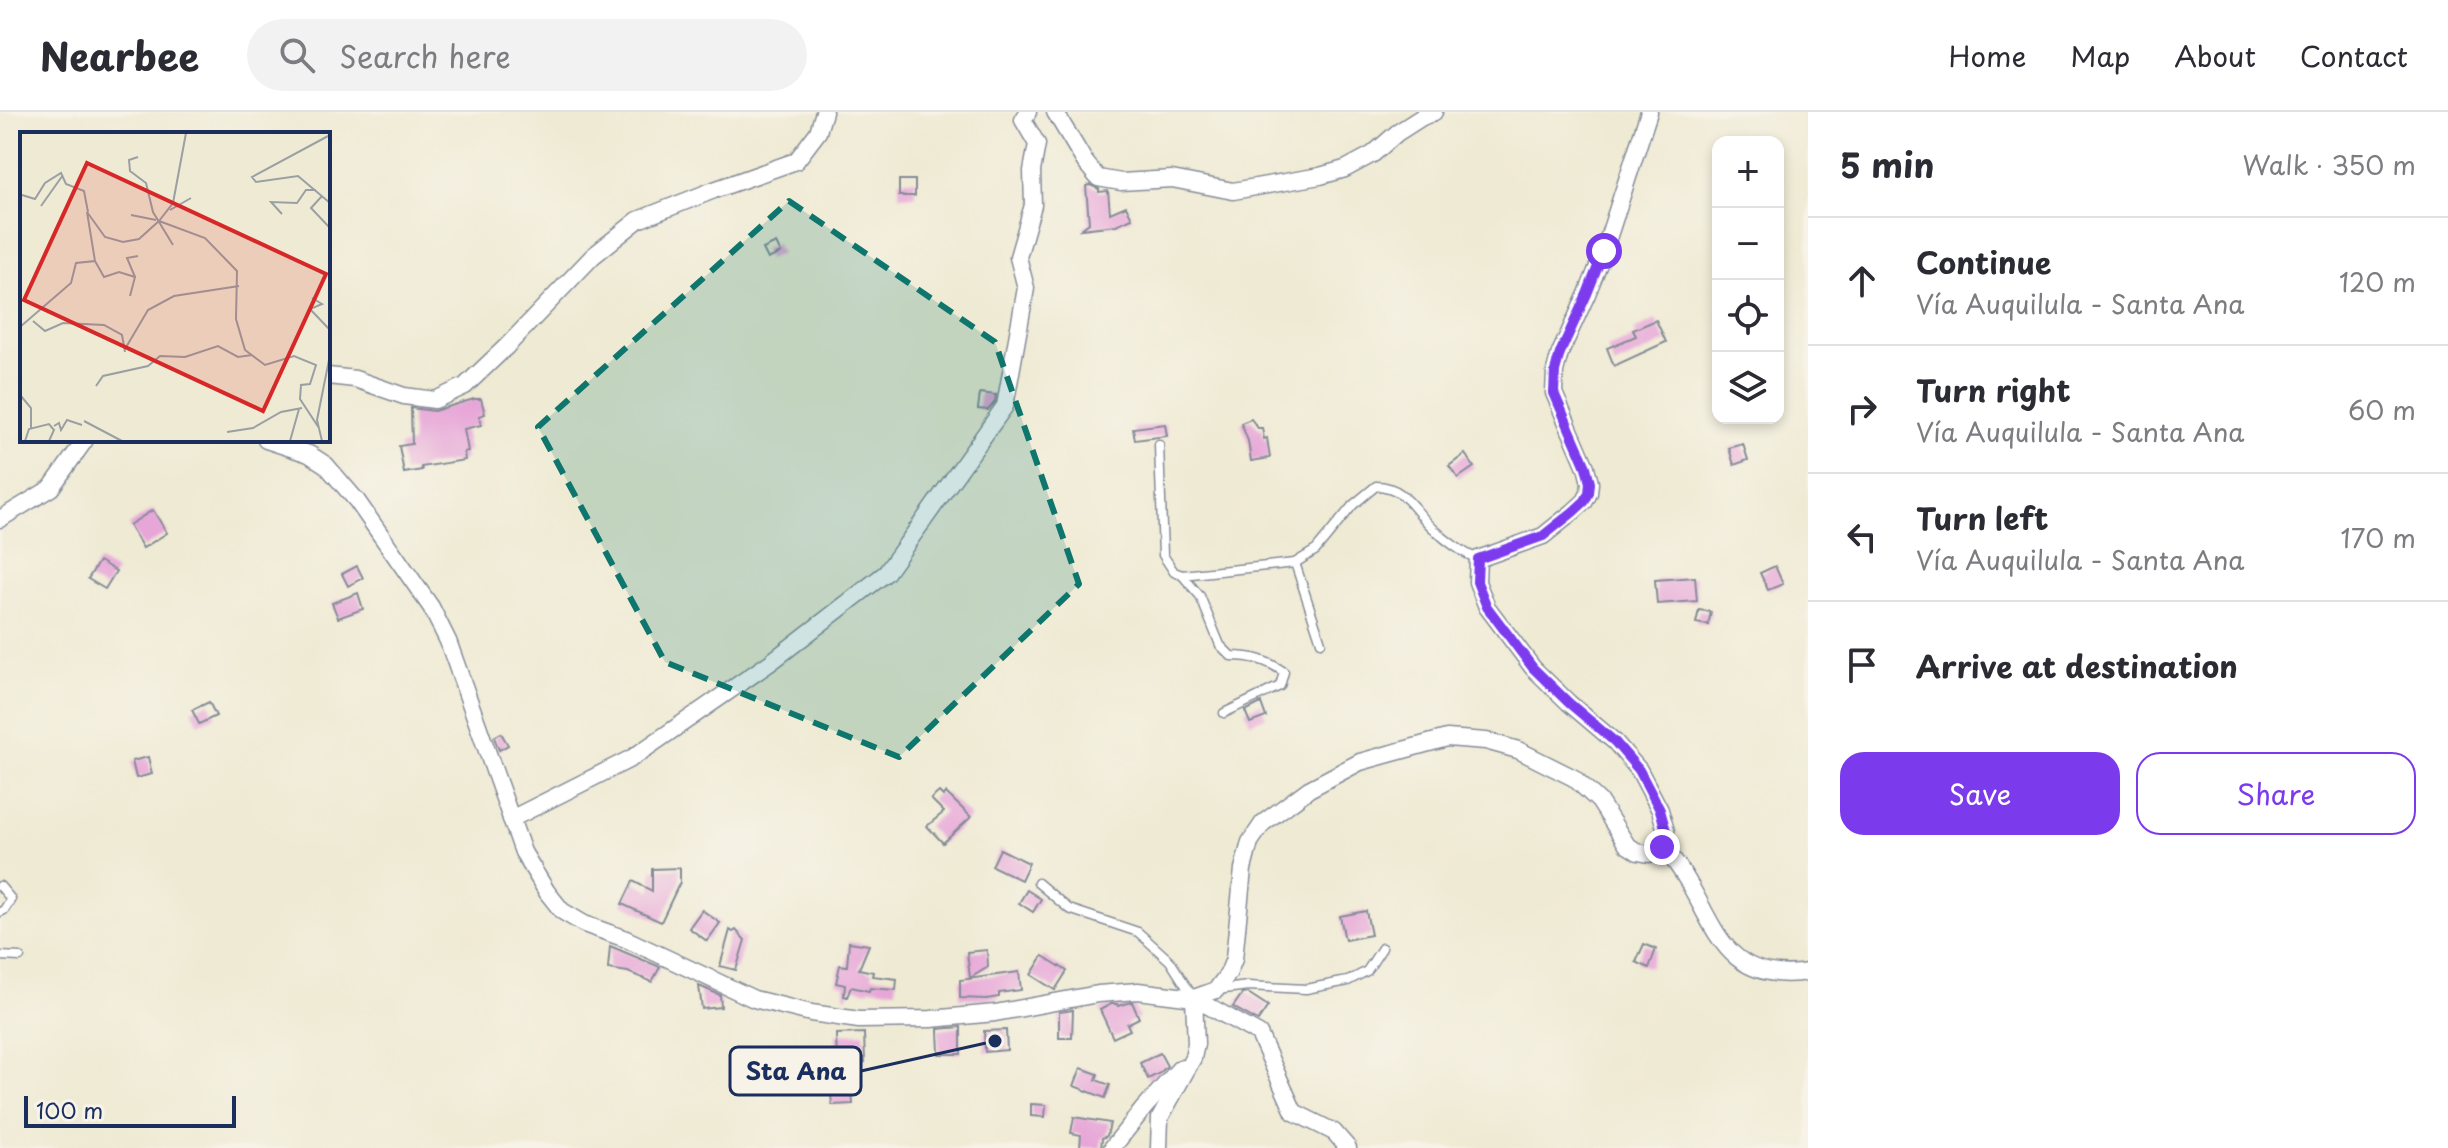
<!DOCTYPE html>
<meta charset="utf-8">
<style>
:root{--surface:#fff;--page:#f2f2f3;--text:#2b2b33;--muted:#7c7c81;--line:#e1e1e2;--accent:#7c3aed}
body{margin:0;font-family:"Playpen Sans",sans-serif;background:var(--page);color:var(--text)}
.controls{position:absolute;right:24px;top:24px;display:grid;overflow:hidden;border-radius:16px;box-shadow:0 4px 12px #0003}
.controls button{width:72px;height:72px;display:grid;place-items:center;padding:0;border:0;border-bottom:2px solid var(--line);background:var(--surface);color:var(--text);font:40px sans-serif}
.scale{position:absolute;left:24px;bottom:20px;width:212px;box-sizing:border-box;padding-left:8px;border:4px solid #1b2f5e;border-top:0;font-size:22px;line-height:28px;white-space:nowrap;color:#1b2f5e;-webkit-text-stroke:6px #f7f3e8;paint-order:stroke}
.stop{position:absolute;width:24px;height:24px;margin:-18px;border:6px solid #7c3aed;border-radius:50%;background:#fff}
.stop.end{background:#7c3aed;border-color:#fff;box-shadow:0 2px 8px #0008}
.list{margin:0;padding:0;list-style:none}
h2{display:flex;justify-content:space-between;align-items:center;height:104px;margin:0;padding:0 32px;font-size:34px}
h2 small{font-size:26px;font-weight:400;color:var(--muted)}
.list li{display:grid;grid-template-columns:52px 1fr auto;gap:24px;align-items:center;box-sizing:border-box;height:128px;padding:0 32px;border-top:2px solid var(--line)}
.list b{display:block;font-size:30px;white-space:nowrap}
.list p{margin:0;font-size:26px;white-space:nowrap;color:var(--muted)}
.list em{font-size:26px;font-style:normal;color:var(--muted)}
.actions{display:flex;gap:16px;padding:24px 32px}
.actions a{flex:1;padding:18px 0;border:2px solid var(--accent);border-radius:24px;text-align:center;font-size:28px;color:var(--accent)}
.actions .main{background:var(--accent);color:#fff}
.icon{flex:none;width:44px;height:44px;fill:none;stroke:currentColor;stroke-width:2;stroke-linecap:round;stroke-linejoin:round}
.map{position:relative;flex:none;width:1808px;height:1036px;overflow:hidden}
header{display:flex;align-items:center;gap:48px;box-sizing:border-box;height:112px;padding:0 40px;background:var(--surface);border-bottom:2px solid var(--line)}
header strong{font-size:38px}
nav{display:flex;gap:44px;margin-inline-start:auto;font-size:28px}
.search{width:560px;height:72px;background:var(--page);display:flex;align-items:center;gap:20px;box-sizing:border-box;padding:0 28px;border-radius:44px;color:var(--muted);font-size:30px}
main{display:flex}
aside{flex:1;background:var(--surface)}
.map>svg:first-child{display:block}
.building{fill:#e7a6d8}
.lines{fill:none;stroke-linecap:round;stroke-linejoin:round}
.service-casing{stroke:#858c98;stroke-width:11}
.minor-casing{stroke:#858c98;stroke-width:19}
.service{stroke:#fff;stroke-width:8}
.minor{stroke:#fff;stroke-width:16}
.route{stroke:#7c3aed;stroke-width:10}
.marked{fill:#0f766e;fill-opacity:0.2;stroke:#0f766e;stroke-width:6;stroke-dasharray:16 10;stroke-linejoin:round}
.inset-road{fill:none;stroke:#9a9fa4;stroke-width:2}
.view{fill:#d62828;fill-opacity:0.15;stroke:#d62828;stroke-width:4}
.inset-edge{fill:none;stroke:#1b2f5e;stroke-width:4}
.leader{fill:none;stroke:#1b2f5e;stroke-width:3}
.callout-dot{fill:#1b2f5e;stroke:#f7f3e8;stroke-width:3}
.callout{fill:#f7f3e8;stroke:#1b2f5e;stroke-width:3}
.callout-label{font-size:24px;text-anchor:middle;font-weight:bold;fill:#1b2f5e}
</style>
<header>
<strong>Nearbee</strong>
<div class="search"><svg class="icon" aria-label="search" viewBox="0 0 24 24"><circle cx="10" cy="10" r="6"/><path d="M15 15l6 6"/></svg>Search here</div>
<nav><a>Home</a><a>Map</a><a>About</a><a>Contact</a></nav>
</header>
<main>
<div class="map">
<svg width="1808" height="1036" viewBox="0 0 1808 1036">
<rect width="100%" height="100%" fill="#f7f3e8"/>
<filter id="ink" filterUnits="userSpaceOnUse"><feTurbulence type="fractalNoise" baseFrequency=".0125" numOctaves="2"/><feDisplacementMap in="SourceGraphic" scale="16" xChannelSelector="R" yChannelSelector="G"/><feConvolveMatrix kernelMatrix="1 2 1 2 8 2 1 2 1" color-interpolation-filters="sRGB"/></filter>
<filter id="wash" filterUnits="userSpaceOnUse"><feTurbulence type="fractalNoise" baseFrequency=".006" numOctaves="4" result="noise"/><feDisplacementMap in="SourceGraphic" scale="32" xChannelSelector="R" yChannelSelector="G"/><feGaussianBlur stdDeviation="1.8" result="paint"/><feColorMatrix in="noise" values="0 0 0 0 0 0 0 0 0 0 0 0 0 0 0 0 0 1.4 0 .05"/><feComposite in="paint" operator="in"/></filter>
<g filter="url(#wash)">
<rect width="100%" height="100%" fill="#efead3"/>
<g id="blocks">
<!-- building -->
<g class="building">
<rect x="899" y="68" width="16" height="16"/>
<polygon points="1090,73 1099,77 1099,80 1108,79 1110,101 1126,94 1132,106 1116,113 1081,117 1089,111 1086,74"/>
<polygon points="776,131 781,141 768,147 763,137"/>
<polygon points="1656,208 1666,230 1614,254 1607,236 1636,224 1633,218"/>
<polygon points="980,281 996,283 995,290 988,298 978,297"/>
<polygon points="474,287 481,287 485,302 479,304 481,313 464,317 468,339 464,340 465,348 421,355 422,358 404,361 399,334 412,332 411,296 434,299"/>
<polygon points="1251,307 1258,316 1262,316 1264,327 1267,326 1270,346 1251,349 1248,329 1241,311"/>
<polygon points="1165,312 1167,324 1135,328 1133,316"/>
<polygon points="1743,332 1748,348 1734,353 1729,336"/>
<polygon points="1465,342 1474,355 1458,366 1449,354"/>
<polygon points="153,398 167,421 143,436 129,413"/>
<polygon points="99,449 116,459 105,477 88,467"/>
<polygon points="357,454 363,466 348,474 342,462"/>
<polygon points="1775,454 1783,472 1768,478 1760,461"/>
<polygon points="1695,465 1697,489 1657,492 1655,468"/>
<polygon points="358,481 363,497 338,506 332,491"/>
<polygon points="1699,498 1711,500 1708,513 1696,511"/>
<polygon points="209,590 216,604 199,612 192,598"/>
<polygon points="1261,591 1266,605 1250,611 1245,599"/>
<polygon points="501,621 508,633 499,638 494,625"/>
<polygon points="148,645 152,662 136,666 132,649"/>
<polygon points="939,680 943,684 946,681 971,705 943,731 927,714 944,700 931,687"/>
<polygon points="1000,737 1029,751 1021,768 992,754"/>
<polygon points="680,756 680,770 661,810 622,792 633,769 652,779 652,757"/>
<polygon points="1027,778 1041,787 1033,800 1019,791"/>
<polygon points="702,798 720,811 707,829 689,816"/>
<polygon points="1366,799 1371,823 1345,828 1340,804"/>
<polygon points="730,818 733,820 736,818 745,828 736,858 720,854"/>
<polygon points="849,830 869,833 859,857 873,860 872,864 897,867 896,878 870,876 869,879 851,875 847,885 844,884 845,873 836,871 840,853 847,854"/>
<polygon points="1644,832 1656,837 1649,856 1636,850"/>
<polygon points="610,834 660,855 652,870 628,860 608,857"/>
<polygon points="987,838 988,855 970,866 967,840"/>
<polygon points="1043,844 1067,859 1055,878 1031,863"/>
<polygon points="1019,860 1021,878 999,881 999,885 986,887 960,886 960,868"/>
<polygon points="699,874 720,883 721,895 702,897"/>
<polygon points="1248,881 1268,894 1258,909 1233,895 1242,882"/>
<polygon points="1132,890 1139,906 1127,912 1130,918 1113,926 1100,898 1111,892 1117,892 1118,894"/>
<polygon points="1073,898 1072,926 1059,926 1059,900"/>
<polygon points="961,915 961,942 939,942 938,917"/>
<polygon points="1006,918 1007,938 985,940 984,919"/>
<polygon points="864,921 865,950 837,951 836,922"/>
<polygon points="1160,941 1167,954 1160,961 1148,967 1140,951"/>
<polygon points="1081,956 1098,962 1096,968 1110,973 1105,986 1074,974"/>
<polygon points="852,980 853,992 832,993 831,982"/>
<polygon points="1031,992 1046,993 1045,1005 1031,1004"/>
<polygon points="1074,1005 1110,1011 1107,1024 1102,1026 1101,1036 1080,1036 1081,1023 1071,1021"/>
</g>
</g>
</g>
<g filter="url(#ink)">
<use href="#blocks" fill-opacity="0" stroke="#858c98" stroke-width="2"/>
<g class="lines">
<!-- service casing -->
<g class="service-casing">
<g id="service">
<path d="M1159 333 1163 443 1174 460 1182 463 1295 451 1316 438 1353 393 1376 374C1406 374 1414 400 1435 418 1446 429 1463 441 1478 447"/>
<polyline points="1295,451 1321,530"/>
<path d="M1182 463 1200 484 1220 533 1231 544C1252 544 1267 548 1284 560L1280 574 1224 601"/>
<polyline points="1038,771 1069,797 1138,820 1170,849 1193,885"/>
<polyline points="0,774 11,787 4,798 0,800"/>
<polyline points="0,844 20,845"/>
<polyline points="1217,878 1248,874 1306,877 1348,869 1367,859 1382,836"/>
</g>
</g>
<!-- minor casing -->
<g class="minor-casing">
<g id="minor">
<polyline points="1055,0 1085,50 1098,66 1121,70 1172,67 1233,79 1320,64 1345,57 1373,42 1397,21 1422,5 1434,0"/>
<polyline points="328,264 355,267 404,284 435,288 465,274 507,234 593,144 638,108 714,78 796,49 818,20 824,0"/>
<polyline points="266,328 309,342 326,353 357,389 431,495 448,529 523,740 547,780 562,799 584,812 626,827 754,887 811,901 859,908 931,907 995,901 1098,882 1138,879 1194,886 1216,878 1228,862 1234,847 1243,757 1250,730 1263,711 1309,677 1360,650 1447,626 1486,629 1518,638 1574,666 1599,689 1627,733 1638,740 1649,742 1656,739 1665,729 1666,719 1660,698 1639,658 1615,630 1569,591 1533,556 1487,495 1477,470 1478,447 1543,424 1573,400 1585,389 1589,381 1590,371 1586,355 1554,281 1555,259 1560,241 1587,182 1604,139 1649,0"/>
<polyline points="0,407 51,376 85,328"/>
<polyline points="511,707 632,646 771,550 886,461 1005,294 1026,176 1018,145 1033,93 1032,59 1037,32 1023,8 1028,0"/>
<path d="M1662 735C1715 787 1708 875 1808 860"/>
<polyline points="1194,886 1259,922 1294,1000 1334,1020 1348,1036"/>
<polyline points="1112,1036 1144,996 1180,956"/>
<polyline points="1159,1036 1160,1006 1193,946 1196,932 1194,886"/>
</g>
</g>
<!-- service -->
<use href="#service" class="service"/>
<!-- minor -->
<use href="#minor" class="minor"/>
</g>
</g>
<g class="lines" filter="url(#ink)">
<!-- route -->
<polyline class="route" points="1604,139 1587,182 1560,241 1555,259 1554,281 1586,355 1590,371 1589,381 1585,389 1573,400 1543,424 1478,447 1477,470 1487,495 1533,556 1569,591 1615,630 1639,658 1660,698 1666,719 1665,729 1662,735"/>
</g>
<!-- marked area -->
<path class="marked" d="M789 89 995 230 1079 472 899 645 665 550 538 315Z"/>
<!-- overview -->
<g transform="translate(20 20)">
<rect width="310" height="310" fill="#efead3"/>
<path class="inset-road" d="M310 3 232 45 236 50 278 44 310 71M118 25 109 28 110 39 126 51 133 80 153 113M2 63 15 67 25 51 41 41 46 52 64 59 68 80M302 64 291 76 310 96M21 74 43 43M150 78 171 66M262 82 251 70 277 71 286 58H296M111 83 136 88M139 89 153 71 166 1M75 129 84 145 99 140 115 145 110 164M115 145 107 126 118 124M292 166 302 172 290 177 310 198M13 189 25 199 43 191 84 193 102 203 105 220M0 195 51 151 56 131 75 129 67 80 85 105 103 110 119 107 139 89 185 106 217 139 216 187 225 218 245 233 274 224 296 233 290 252 281 253 280 267 299 296M105 217 128 178 154 164 219 154M76 254 83 244 128 234 140 224 165 225 198 214 218 225 232 223M1 264 11 276V296M64 289 102 309M34 294 39 291 41 298 47 288 62 293M207 300 233 296 261 280 282 276M5 309 9 297 29 292 34 298 29 309M270 309 279 277M302 309 297 288 310 223"/>
<path class="view" d="M67 31 306 142 243 279 4 168Z"/>
<rect width="310" height="310" class="inset-edge"/>
</g>
<!-- callouts -->
<path class="leader" d="M995 929L861 959"/>
<circle class="callout-dot" cx="995" cy="929" r="8"/>
<rect class="callout" x="730" y="935" width="131" height="48" rx="8"/>
<g class="callout-label">
<text x="796" y="968">Sta Ana</text>
</g>
</svg>
<div class="controls">
<button>+</button>
<button>−</button>
<button><svg class="icon" aria-label="locate" viewBox="0 0 24 24"><circle cx="12" cy="12" r="6"/><path d="M12 2v4M12 18v4M2 12h4M18 12h4"/></svg></button>
<button><svg class="icon" aria-label="layers" viewBox="0 0 24 24"><path d="M12 4l9 5-9 5-9-5zM3 14l9 5 9-5"/></svg></button>
</div>
<div class="scale">100 m</div>
<div class="stop" style="left:1604px;top:139px"></div>
<div class="stop end" style="left:1662px;top:735px"></div>
</div>
<aside>
<h2>5 min<small>Walk · 350 m</small></h2>
<ul class="list">
<li><svg class="icon" aria-label="ahead" viewBox="0 0 24 24"><path d="M12 20V5M6 11l6-6 6 6"/></svg><div><b>Continue</b><p>Vía Auquilula - Santa Ana</p></div><em>120 m</em></li>
<li><svg class="icon" aria-label="right" viewBox="0 0 24 24"><path d="M7 20v-9h11M14 6l5 5-5 5"/></svg><div><b>Turn right</b><p>Vía Auquilula - Santa Ana</p></div><em>60 m</em></li>
<li><svg class="icon" aria-label="left" viewBox="0 0 24 24"><path d="M17 20v-9H6M10 6l-5 5 5 5"/></svg><div><b>Turn left</b><p>Vía Auquilula - Santa Ana</p></div><em>170 m</em></li>
<li><svg class="icon" aria-label="arrive" viewBox="0 0 24 24"><path d="M6 21V4h12l-3 4 3 4H6"/></svg><div><b>Arrive at destination</b></div></li>
</ul>
<div class="actions"><a class="main">Save</a><a>Share</a></div>
</aside>
</main>
